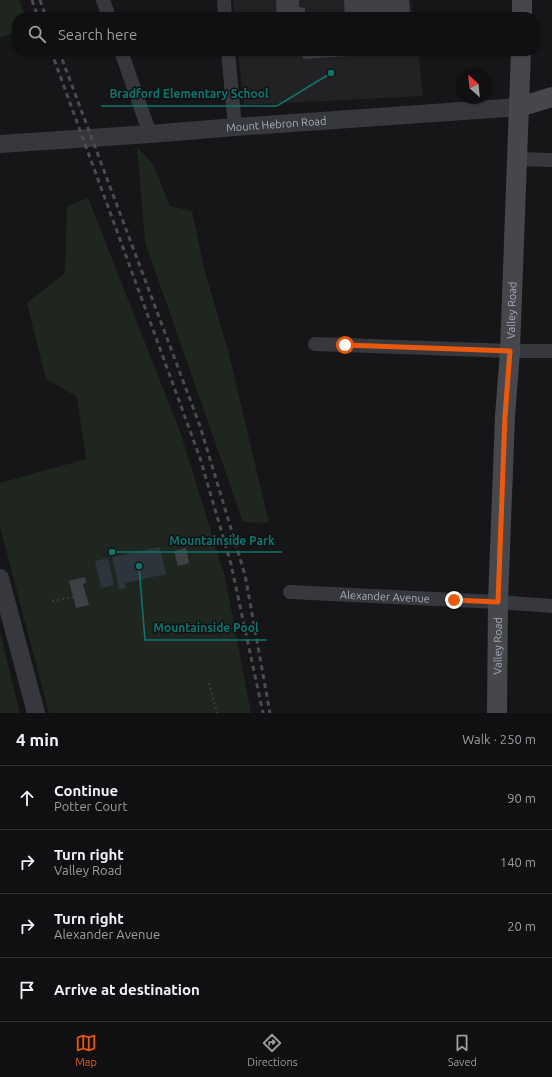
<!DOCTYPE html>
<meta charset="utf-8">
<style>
:root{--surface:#101012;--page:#1e1e20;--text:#f1f3f6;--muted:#9c9d9f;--line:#303032;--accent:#ea580c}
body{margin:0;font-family:Ubuntu,sans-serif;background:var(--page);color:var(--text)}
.compass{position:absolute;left:456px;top:68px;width:36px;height:36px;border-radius:50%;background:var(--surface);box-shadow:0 1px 3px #0004;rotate:333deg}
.stop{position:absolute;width:12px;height:12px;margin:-9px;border:3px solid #ea580c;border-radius:50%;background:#fff}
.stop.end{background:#ea580c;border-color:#fff;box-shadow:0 1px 4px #0008}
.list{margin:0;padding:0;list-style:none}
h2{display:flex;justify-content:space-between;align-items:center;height:52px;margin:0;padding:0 16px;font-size:17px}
h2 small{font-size:13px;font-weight:400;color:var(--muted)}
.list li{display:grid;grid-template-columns:26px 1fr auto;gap:12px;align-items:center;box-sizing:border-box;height:64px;padding:0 16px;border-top:1px solid var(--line)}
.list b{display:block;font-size:15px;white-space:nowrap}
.list p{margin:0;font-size:13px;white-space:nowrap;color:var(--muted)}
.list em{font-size:13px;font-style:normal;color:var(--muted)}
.icon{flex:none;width:22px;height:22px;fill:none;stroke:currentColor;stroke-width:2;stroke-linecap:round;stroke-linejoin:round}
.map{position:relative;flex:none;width:552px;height:713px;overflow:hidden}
.search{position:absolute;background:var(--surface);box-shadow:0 1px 3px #0004;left:12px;right:12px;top:12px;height:44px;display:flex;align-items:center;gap:10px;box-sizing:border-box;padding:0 14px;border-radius:16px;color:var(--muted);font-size:15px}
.sheet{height:308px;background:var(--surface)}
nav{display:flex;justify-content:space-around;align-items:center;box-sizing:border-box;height:56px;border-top:1px solid var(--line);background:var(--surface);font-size:11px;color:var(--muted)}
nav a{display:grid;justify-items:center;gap:2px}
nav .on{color:var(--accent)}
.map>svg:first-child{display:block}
.built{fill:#222225}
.green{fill:#1e261f}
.water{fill:#2c353c}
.building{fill:#404145}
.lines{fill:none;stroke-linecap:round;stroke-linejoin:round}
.path{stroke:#3d3f44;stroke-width:2;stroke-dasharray:2 3;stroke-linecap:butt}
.minor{stroke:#37383d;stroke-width:14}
.tertiary{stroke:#37383d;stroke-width:18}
.secondary{stroke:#45474d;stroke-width:20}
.rail{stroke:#4a4c52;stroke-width:3;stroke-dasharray:5 4;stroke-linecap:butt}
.route{stroke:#ea580c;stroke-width:5}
.labels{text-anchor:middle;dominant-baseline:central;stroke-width:3;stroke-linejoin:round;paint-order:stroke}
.street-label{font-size:11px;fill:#a8adb8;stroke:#111113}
.leader{fill:none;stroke:#0f766e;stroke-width:1.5}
.callout-dot{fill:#0f766e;stroke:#111113;stroke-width:1.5}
.callout-label{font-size:12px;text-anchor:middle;font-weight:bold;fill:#0f766e;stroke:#111113;stroke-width:3;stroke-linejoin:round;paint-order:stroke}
</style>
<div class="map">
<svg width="552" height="713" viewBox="0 0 552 713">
<rect width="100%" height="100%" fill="#161618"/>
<!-- built -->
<g class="built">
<polygon points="236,0 411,0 413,17 235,17 233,3"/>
<polygon points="238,51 418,51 423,96 244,105"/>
</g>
<!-- green -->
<g class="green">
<polygon points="0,0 19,0 26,17 17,17 17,32 0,38"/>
<polygon points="137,147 153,164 170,206 192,211 204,268 229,354 269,523 243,522 145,242"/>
<polygon points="88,198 181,434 225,577 251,713 49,713 0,527 0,483 86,459 77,397 46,379 27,303 65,273 67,206"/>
<polygon points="0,632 20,713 0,713"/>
</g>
<!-- water -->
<g class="water">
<polygon points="160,547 166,574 125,583 126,588 119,589 112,557"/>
<polygon points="108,558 114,585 101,588 95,561"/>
</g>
<!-- building -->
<g class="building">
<polygon points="276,0 299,0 299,7 305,8 305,17 277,17"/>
<polygon points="344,0 409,0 410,17 345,17"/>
<polygon points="302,51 363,51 363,55 303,59"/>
<polygon points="186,548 189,563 178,566 174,551"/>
<polygon points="85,577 86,583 83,584 89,605 76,608 69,581"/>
</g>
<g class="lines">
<!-- path -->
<g class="path">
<polyline points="52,601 73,597"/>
<polyline points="209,683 217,713"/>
</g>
<!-- minor -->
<g class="minor">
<polyline points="103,0 109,17"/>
<polyline points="224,0 225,17"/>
<polyline points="121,51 150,134"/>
<polyline points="228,51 235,127"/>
<polyline points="517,159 552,160"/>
<polyline points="315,344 510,351 552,351"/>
<path id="s1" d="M290 592 498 602 552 606"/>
</g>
<!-- tertiary -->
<g class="tertiary">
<path id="s2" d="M0 144 150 134 235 127 519 107"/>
<polyline points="0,578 36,713"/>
</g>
<!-- secondary -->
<g class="secondary">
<polyline points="522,17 522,0"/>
<polyline points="519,107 552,97"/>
<path id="s3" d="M497 713 498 602 505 416 510 351 521 51"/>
</g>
<!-- rail -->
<g class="rail">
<polyline points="32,0 38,17"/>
<polyline points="40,0 46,17"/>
<polyline points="51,51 200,458 231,564 263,713"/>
<polyline points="59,51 200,426 245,575 270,713"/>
</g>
</g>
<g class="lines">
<!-- route -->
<polyline class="route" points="345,345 510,351 505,416 498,602 454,600"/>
</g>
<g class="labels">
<!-- street labels -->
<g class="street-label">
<text stroke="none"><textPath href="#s2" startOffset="277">Mount Hebron Road</textPath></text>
<text stroke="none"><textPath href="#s3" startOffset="403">Valley Road</textPath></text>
<text stroke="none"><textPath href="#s1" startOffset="95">Alexander Avenue</textPath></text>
<text stroke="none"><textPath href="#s3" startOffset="67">Valley Road</textPath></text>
</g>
</g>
<!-- callouts -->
<path class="leader" d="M331 73L277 106H101M112 552L161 552H282M139 566L145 640H267"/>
<g class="callout-dot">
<circle cx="331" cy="73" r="4"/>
<circle cx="112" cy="552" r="4"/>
<circle cx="139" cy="566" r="4"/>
</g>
<g class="callout-label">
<text x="189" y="98">Bradford Elementary School</text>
<text x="222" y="545">Mountainside Park</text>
<text x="206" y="632">Mountainside Pool</text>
</g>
</svg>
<svg class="compass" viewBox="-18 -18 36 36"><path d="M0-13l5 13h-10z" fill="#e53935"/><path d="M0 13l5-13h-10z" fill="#9c9d9f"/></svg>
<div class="stop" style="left:345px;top:345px"></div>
<div class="stop end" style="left:454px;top:600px"></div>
<div class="search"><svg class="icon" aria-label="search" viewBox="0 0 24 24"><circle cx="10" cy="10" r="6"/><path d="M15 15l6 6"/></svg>Search here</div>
</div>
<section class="sheet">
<h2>4 min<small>Walk · 250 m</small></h2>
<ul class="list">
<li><svg class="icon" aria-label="ahead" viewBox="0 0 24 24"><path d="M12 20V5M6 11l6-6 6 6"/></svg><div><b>Continue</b><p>Potter Court</p></div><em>90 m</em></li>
<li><svg class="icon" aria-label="right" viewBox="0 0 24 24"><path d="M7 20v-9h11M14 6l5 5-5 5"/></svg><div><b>Turn right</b><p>Valley Road</p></div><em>140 m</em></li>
<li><svg class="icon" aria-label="right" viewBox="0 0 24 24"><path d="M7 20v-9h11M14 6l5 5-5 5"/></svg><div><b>Turn right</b><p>Alexander Avenue</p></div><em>20 m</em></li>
<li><svg class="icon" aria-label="arrive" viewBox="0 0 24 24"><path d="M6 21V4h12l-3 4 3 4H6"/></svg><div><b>Arrive at destination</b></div></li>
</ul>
</section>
<nav>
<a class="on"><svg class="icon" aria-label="map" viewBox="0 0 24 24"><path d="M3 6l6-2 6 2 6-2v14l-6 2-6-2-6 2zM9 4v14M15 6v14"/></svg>Map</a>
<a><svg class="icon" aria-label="directions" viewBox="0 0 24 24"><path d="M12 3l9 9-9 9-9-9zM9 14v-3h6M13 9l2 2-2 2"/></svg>Directions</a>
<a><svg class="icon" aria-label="saved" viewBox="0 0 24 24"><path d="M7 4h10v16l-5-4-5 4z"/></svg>Saved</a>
</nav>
